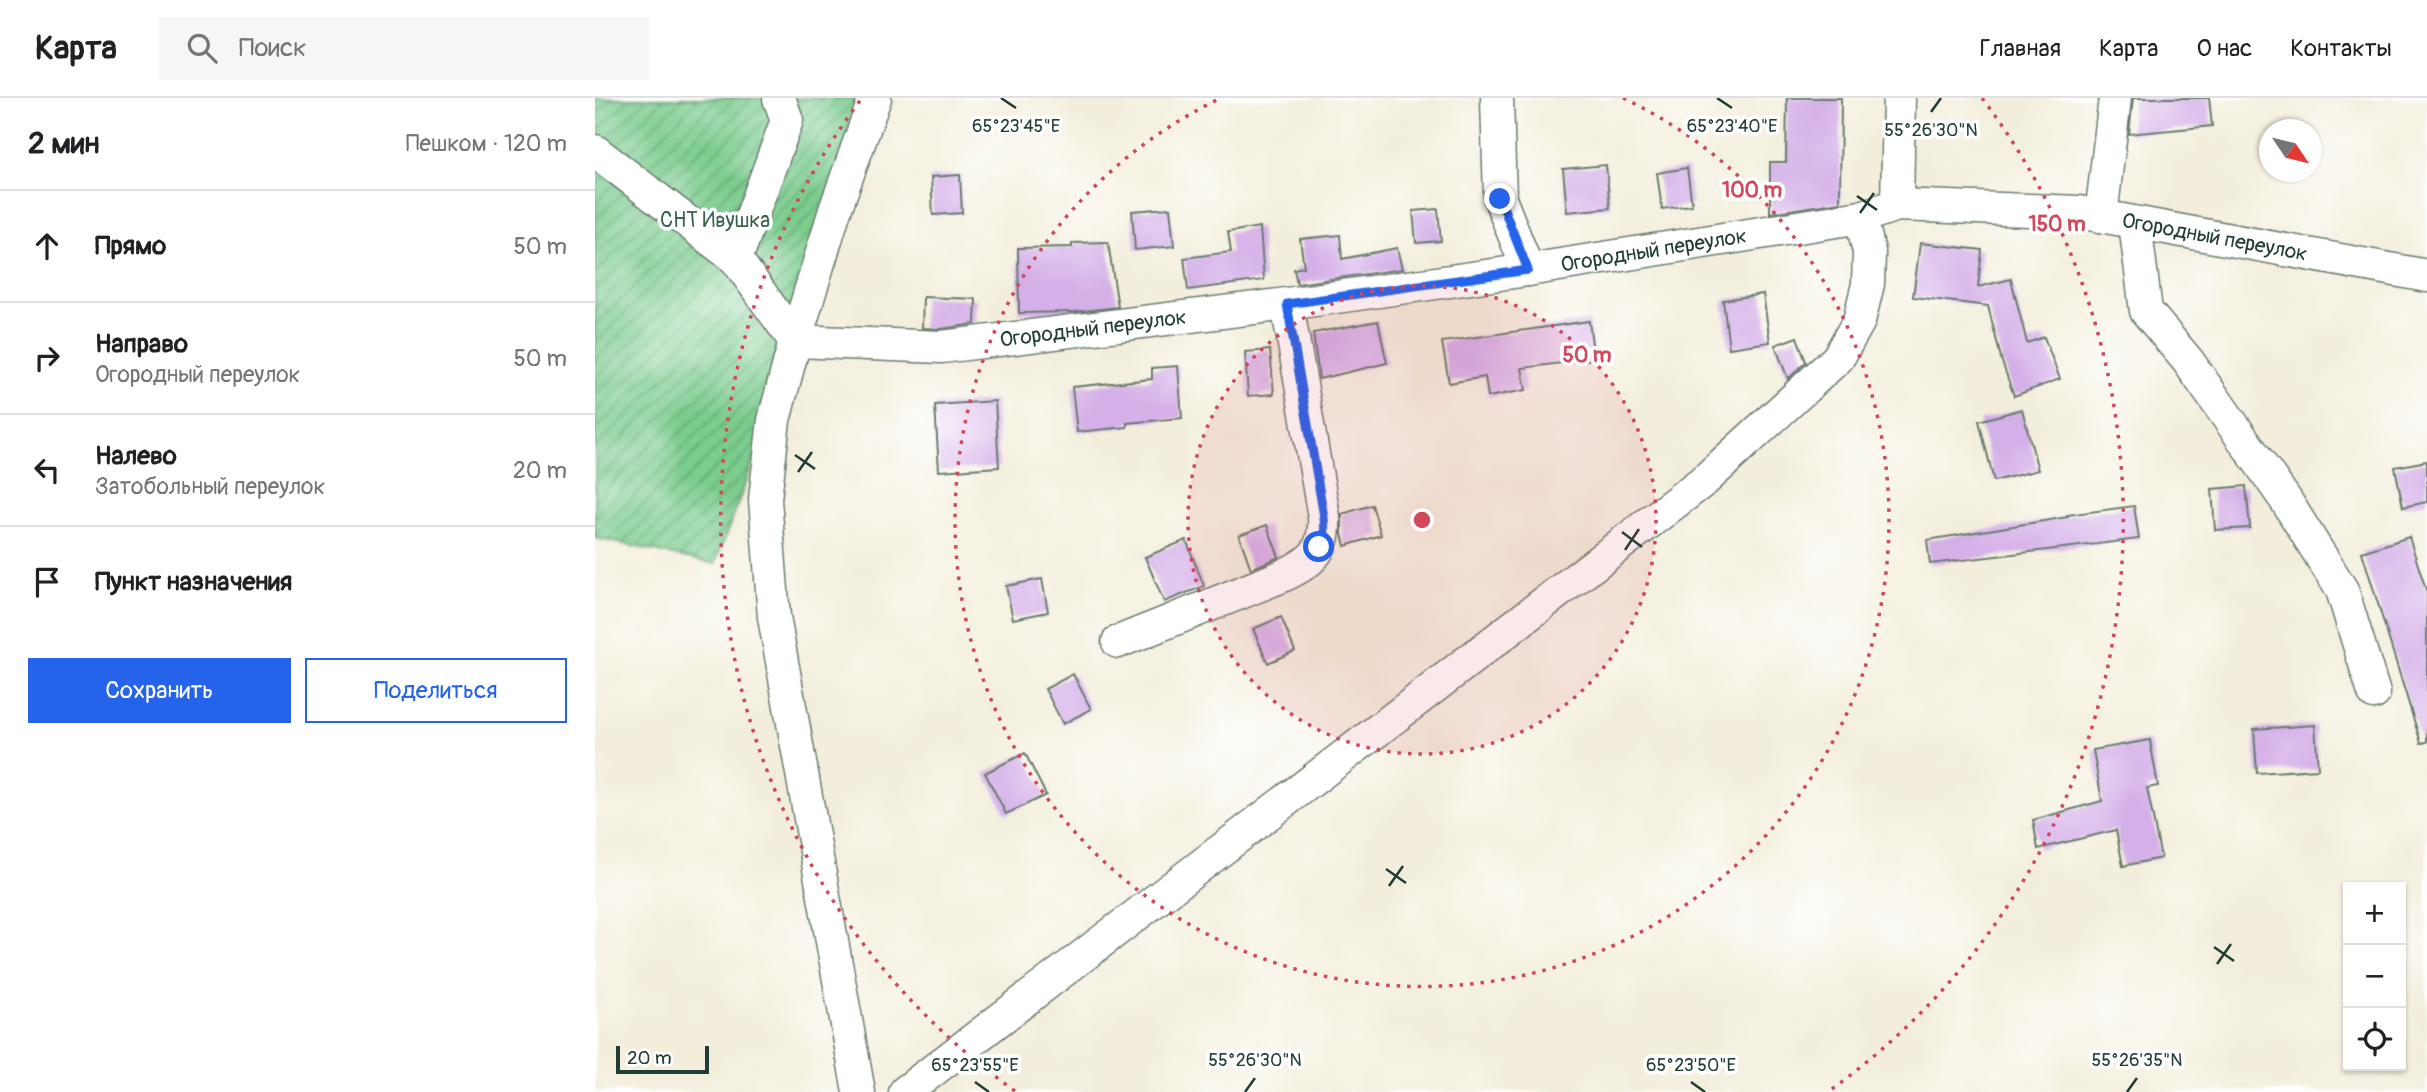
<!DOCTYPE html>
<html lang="ru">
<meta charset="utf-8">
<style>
:root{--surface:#fff;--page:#f6f6f6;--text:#202124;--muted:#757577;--line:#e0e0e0;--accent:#2563eb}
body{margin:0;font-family:Pangolin,sans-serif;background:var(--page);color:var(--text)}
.controls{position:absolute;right:21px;bottom:21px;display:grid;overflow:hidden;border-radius:0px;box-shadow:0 2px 5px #0004}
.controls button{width:63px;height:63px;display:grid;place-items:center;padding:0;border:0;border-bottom:2px solid var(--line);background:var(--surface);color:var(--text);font:35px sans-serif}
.compass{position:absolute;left:1664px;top:21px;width:63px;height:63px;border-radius:50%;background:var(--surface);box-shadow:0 2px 5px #0004;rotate:125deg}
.scale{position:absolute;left:21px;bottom:18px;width:93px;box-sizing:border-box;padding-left:7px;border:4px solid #1f3d34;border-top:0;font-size:19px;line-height:24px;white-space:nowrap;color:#1f3d34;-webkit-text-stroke:5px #fff;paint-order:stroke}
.stop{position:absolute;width:21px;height:21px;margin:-16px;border:5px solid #2563eb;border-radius:50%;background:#fff}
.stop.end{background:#2563eb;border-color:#fff;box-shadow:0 2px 7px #0008}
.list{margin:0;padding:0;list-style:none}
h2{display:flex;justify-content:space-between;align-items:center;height:91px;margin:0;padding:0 28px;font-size:30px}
h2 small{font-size:23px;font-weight:400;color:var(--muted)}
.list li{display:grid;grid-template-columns:46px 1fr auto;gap:21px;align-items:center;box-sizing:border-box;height:112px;padding:0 28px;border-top:2px solid var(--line)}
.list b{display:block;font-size:26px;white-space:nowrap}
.list p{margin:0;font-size:23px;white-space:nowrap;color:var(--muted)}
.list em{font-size:23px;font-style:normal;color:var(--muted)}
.actions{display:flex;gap:14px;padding:21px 28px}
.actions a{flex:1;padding:16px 0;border:2px solid var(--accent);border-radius:0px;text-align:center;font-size:24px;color:var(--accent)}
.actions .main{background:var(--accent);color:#fff}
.icon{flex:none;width:38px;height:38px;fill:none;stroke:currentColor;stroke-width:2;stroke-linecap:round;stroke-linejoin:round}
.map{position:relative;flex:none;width:1832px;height:994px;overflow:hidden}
header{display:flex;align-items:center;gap:42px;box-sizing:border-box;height:98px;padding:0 35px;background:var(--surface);border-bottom:2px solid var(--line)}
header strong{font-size:33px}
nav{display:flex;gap:38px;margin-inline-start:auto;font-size:24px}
.search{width:490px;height:63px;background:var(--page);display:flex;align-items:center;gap:18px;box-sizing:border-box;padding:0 24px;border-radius:0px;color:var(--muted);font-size:26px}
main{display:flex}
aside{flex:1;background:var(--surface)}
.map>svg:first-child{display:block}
.garden{fill:url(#garden-furrows);stroke:#4d8461;stroke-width:2}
.building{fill:#d4afe8}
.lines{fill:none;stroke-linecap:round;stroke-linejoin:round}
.minor-casing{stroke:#697b6e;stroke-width:35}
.minor{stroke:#fff;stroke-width:32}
.route{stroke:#2563eb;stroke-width:9}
.ticks{fill:none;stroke:#1f3d34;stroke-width:2.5}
.ring{fill:none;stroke:#d1495b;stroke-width:3.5;stroke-dasharray:3.5 7}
.labels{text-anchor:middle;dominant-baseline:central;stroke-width:7;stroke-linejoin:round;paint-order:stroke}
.park-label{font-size:21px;fill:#36614a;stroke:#fff}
.street-label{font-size:21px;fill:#1f3d34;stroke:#fff}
.ticks-label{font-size:18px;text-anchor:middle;fill:#1f3d34;stroke:#fff;stroke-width:7;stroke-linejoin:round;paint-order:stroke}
.centre{fill:#d1495b;stroke:#fff;stroke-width:3.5}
.ring-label{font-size:21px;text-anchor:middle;font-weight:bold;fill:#d1495b;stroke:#fff;stroke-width:7;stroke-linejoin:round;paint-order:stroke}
</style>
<header>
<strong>Карта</strong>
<div class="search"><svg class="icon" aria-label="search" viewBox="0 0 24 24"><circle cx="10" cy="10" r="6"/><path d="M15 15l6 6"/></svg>Поиск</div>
<nav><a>Главная</a><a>Карта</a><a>О нас</a><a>Контакты</a></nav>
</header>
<main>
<aside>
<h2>2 мин<small>Пешком · 120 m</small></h2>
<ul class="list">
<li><svg class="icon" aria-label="ahead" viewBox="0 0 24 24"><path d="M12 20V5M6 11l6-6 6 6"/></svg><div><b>Прямо</b></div><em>50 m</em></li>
<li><svg class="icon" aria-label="right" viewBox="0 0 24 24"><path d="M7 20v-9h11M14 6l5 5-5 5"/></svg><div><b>Направо</b><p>Огородный переулок</p></div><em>50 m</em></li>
<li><svg class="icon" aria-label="left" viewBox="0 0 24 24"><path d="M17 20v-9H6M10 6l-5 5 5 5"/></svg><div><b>Налево</b><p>Затобольный переулок</p></div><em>20 m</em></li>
<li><svg class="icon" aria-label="arrive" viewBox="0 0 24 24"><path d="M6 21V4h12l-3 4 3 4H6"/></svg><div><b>Пункт назначения</b></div></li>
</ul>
<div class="actions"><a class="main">Сохранить</a><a>Поделиться</a></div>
</aside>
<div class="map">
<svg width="1832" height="994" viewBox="0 0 1832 994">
<defs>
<pattern id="garden-furrows" width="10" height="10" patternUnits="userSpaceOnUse" patternTransform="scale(1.75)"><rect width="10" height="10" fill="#7bcc8e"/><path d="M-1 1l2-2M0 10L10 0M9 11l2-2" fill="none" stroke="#64a775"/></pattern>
</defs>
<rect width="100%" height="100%" fill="#fff"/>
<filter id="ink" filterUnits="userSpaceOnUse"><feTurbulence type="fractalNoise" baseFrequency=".0143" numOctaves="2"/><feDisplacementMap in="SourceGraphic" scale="14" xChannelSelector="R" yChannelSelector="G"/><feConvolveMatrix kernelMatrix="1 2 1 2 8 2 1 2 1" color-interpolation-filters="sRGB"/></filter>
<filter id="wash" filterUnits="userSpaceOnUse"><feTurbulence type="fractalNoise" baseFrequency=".00686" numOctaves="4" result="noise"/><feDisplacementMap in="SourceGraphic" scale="28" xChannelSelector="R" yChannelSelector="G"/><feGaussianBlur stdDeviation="1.57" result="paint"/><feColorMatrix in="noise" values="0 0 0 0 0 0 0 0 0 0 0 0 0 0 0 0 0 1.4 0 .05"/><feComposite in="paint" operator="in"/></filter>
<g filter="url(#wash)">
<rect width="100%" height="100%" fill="#f3eedb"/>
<!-- garden -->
<polygon class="garden" points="0,0 295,0 120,466 0,440"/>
<g id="blocks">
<!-- building -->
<g class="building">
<polygon points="1192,0 1246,0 1245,104 1175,115 1175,64 1191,64"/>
<polygon points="1538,0 1614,0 1617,28 1534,36"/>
<polygon points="1011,67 1015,110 972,114 968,71"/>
<polygon points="1092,70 1097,107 1067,111 1062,75"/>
<polygon points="365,77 367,115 338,117 336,79"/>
<polygon points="575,110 579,148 540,152 537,113"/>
<polygon points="843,111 846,143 821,145 818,113"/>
<polygon points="665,129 669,182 593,192 589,160 636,154 633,134"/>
<polygon points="745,137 747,161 802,150 807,171 702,186 699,171 709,169 705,141"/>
<polygon points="513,144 523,209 479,214 424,215 423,150 477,149 477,145"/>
<polygon points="1325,145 1387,152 1383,189 1416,181 1432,245 1449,239 1465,281 1419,298 1407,264 1393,208 1318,199"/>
<polygon points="1168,196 1175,244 1134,250 1128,202"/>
<polygon points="328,199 381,201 380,226 346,231 327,230"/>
<polygon points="783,223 792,265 724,281 718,235"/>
<polygon points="994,223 999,261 927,270 931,292 893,299 890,279 854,285 847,244"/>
<polygon points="1202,239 1211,264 1193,281 1180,247"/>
<polygon points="675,252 679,296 653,298 650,254"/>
<polygon points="583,268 587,320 532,325 532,329 482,334 477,289 557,281 557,270"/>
<polygon points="400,303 404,369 344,373 340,307"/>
<polygon points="1427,311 1443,372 1399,383 1384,323"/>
<polygon points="1832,363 1832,404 1808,409 1800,369"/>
<polygon points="1651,388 1655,430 1620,432 1617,391"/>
<polygon points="777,407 786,437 750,448 747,436 747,416"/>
<polygon points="1539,408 1544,441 1335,466 1332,442 1473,419 1472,417"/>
<polygon points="672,427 684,459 656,471 644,437"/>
<polygon points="1814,439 1832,495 1832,644 1826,645 1767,454"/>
<polygon points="591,442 609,488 569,504 550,459"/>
<polygon points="447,481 453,514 418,521 411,488"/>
<polygon points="686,519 700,553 673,565 658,531"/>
<polygon points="478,576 496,611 468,626 450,591"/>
<polygon points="1720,627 1723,671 1662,675 1659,631"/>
<polygon points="1555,642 1563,688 1552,690 1566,760 1528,768 1521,732 1443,751 1438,722 1507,703 1498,652"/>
<polygon points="430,655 451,697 411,716 390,675"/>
</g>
</g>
</g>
<g filter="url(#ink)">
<use href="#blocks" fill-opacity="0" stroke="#697b6e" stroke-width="2"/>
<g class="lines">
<!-- minor casing -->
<g class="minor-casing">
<g id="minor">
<polyline points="902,0 905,101 933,172"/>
<path id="s1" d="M0 53 141 161 200 243 347 249 692 206 933 172 1266 119 1302 107 1484 114 1832 178"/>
<polyline points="1302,107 1304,0"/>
<polyline points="1506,118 1520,0"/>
<polyline points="1540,125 1551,213 1593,263 1690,401 1747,492 1779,595"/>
<polyline points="141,161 192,22 184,0"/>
<path d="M523 544 685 479C715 465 731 455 729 419L692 206"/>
<polyline points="264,994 179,519 170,401 179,322 200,243 240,112 280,0"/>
<polyline points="310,994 1111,381 1243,260 1264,223 1273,186 1274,154 1266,119"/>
</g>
</g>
<!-- minor -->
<use href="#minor" class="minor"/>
</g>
</g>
<g class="lines" filter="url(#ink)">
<!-- route -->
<polyline class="route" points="724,449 730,436 729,419 692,206 933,172 905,101"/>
</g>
<!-- ticks -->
<path class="ticks" d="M406 0 421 10M1122 0 1137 10M1336 14 1346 0M1262 98 1282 112M1265 115 1279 95M200 357 220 371M203 374 217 354M1027 434 1047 449M1030 452 1044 431M791 771 811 785M794 788 808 768M1619 849 1639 863M1622 866 1636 846M380 984 394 994M1096 984 1110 994M650 994 660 980M1532 994 1542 980"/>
<!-- distance rings -->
<circle cx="827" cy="422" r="234" fill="#d1495b" fill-opacity=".12"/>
<g class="ring">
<circle cx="827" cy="422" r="234"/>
<path d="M1028 0A467 467 0 1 1 626 0"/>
<path d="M420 993A701 701 0 0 1 267 0M1387 0A701 701 0 0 1 1234 993"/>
</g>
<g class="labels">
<!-- park labels -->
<g class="park-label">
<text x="120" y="122">СНТ Ивушка</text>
</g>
<!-- street labels -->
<g class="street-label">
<text stroke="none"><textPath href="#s1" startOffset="1712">Огородный переулок</textPath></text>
<text stroke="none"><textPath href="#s1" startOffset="1144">Огородный переулок</textPath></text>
<text stroke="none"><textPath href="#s1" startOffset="578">Огородный переулок</textPath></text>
</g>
</g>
<g class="ticks-label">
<text x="421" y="34">65°23'45"E</text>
<text x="1137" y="34">65°23'40"E</text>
<text x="1336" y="38">55°26'30"N</text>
<text x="660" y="968">55°26'30"N</text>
<text x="1542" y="968">55°26'35"N</text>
<text x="380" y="973">65°23'55"E</text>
<text x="1096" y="973">65°23'50"E</text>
</g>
<circle cx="827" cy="422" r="10" class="centre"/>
<g class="ring-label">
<text x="1157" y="99">100 m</text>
<text x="1462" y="133">150 m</text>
<text x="992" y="264">50 m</text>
</g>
</svg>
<div class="controls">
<button>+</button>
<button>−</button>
<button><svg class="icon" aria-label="locate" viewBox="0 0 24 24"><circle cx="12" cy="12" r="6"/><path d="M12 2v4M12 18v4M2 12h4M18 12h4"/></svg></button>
</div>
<svg class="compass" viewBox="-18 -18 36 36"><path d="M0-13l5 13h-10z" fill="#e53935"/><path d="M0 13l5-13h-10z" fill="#757577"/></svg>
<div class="scale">20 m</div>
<div class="stop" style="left:724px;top:449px"></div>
<div class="stop end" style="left:905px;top:101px"></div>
</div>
</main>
